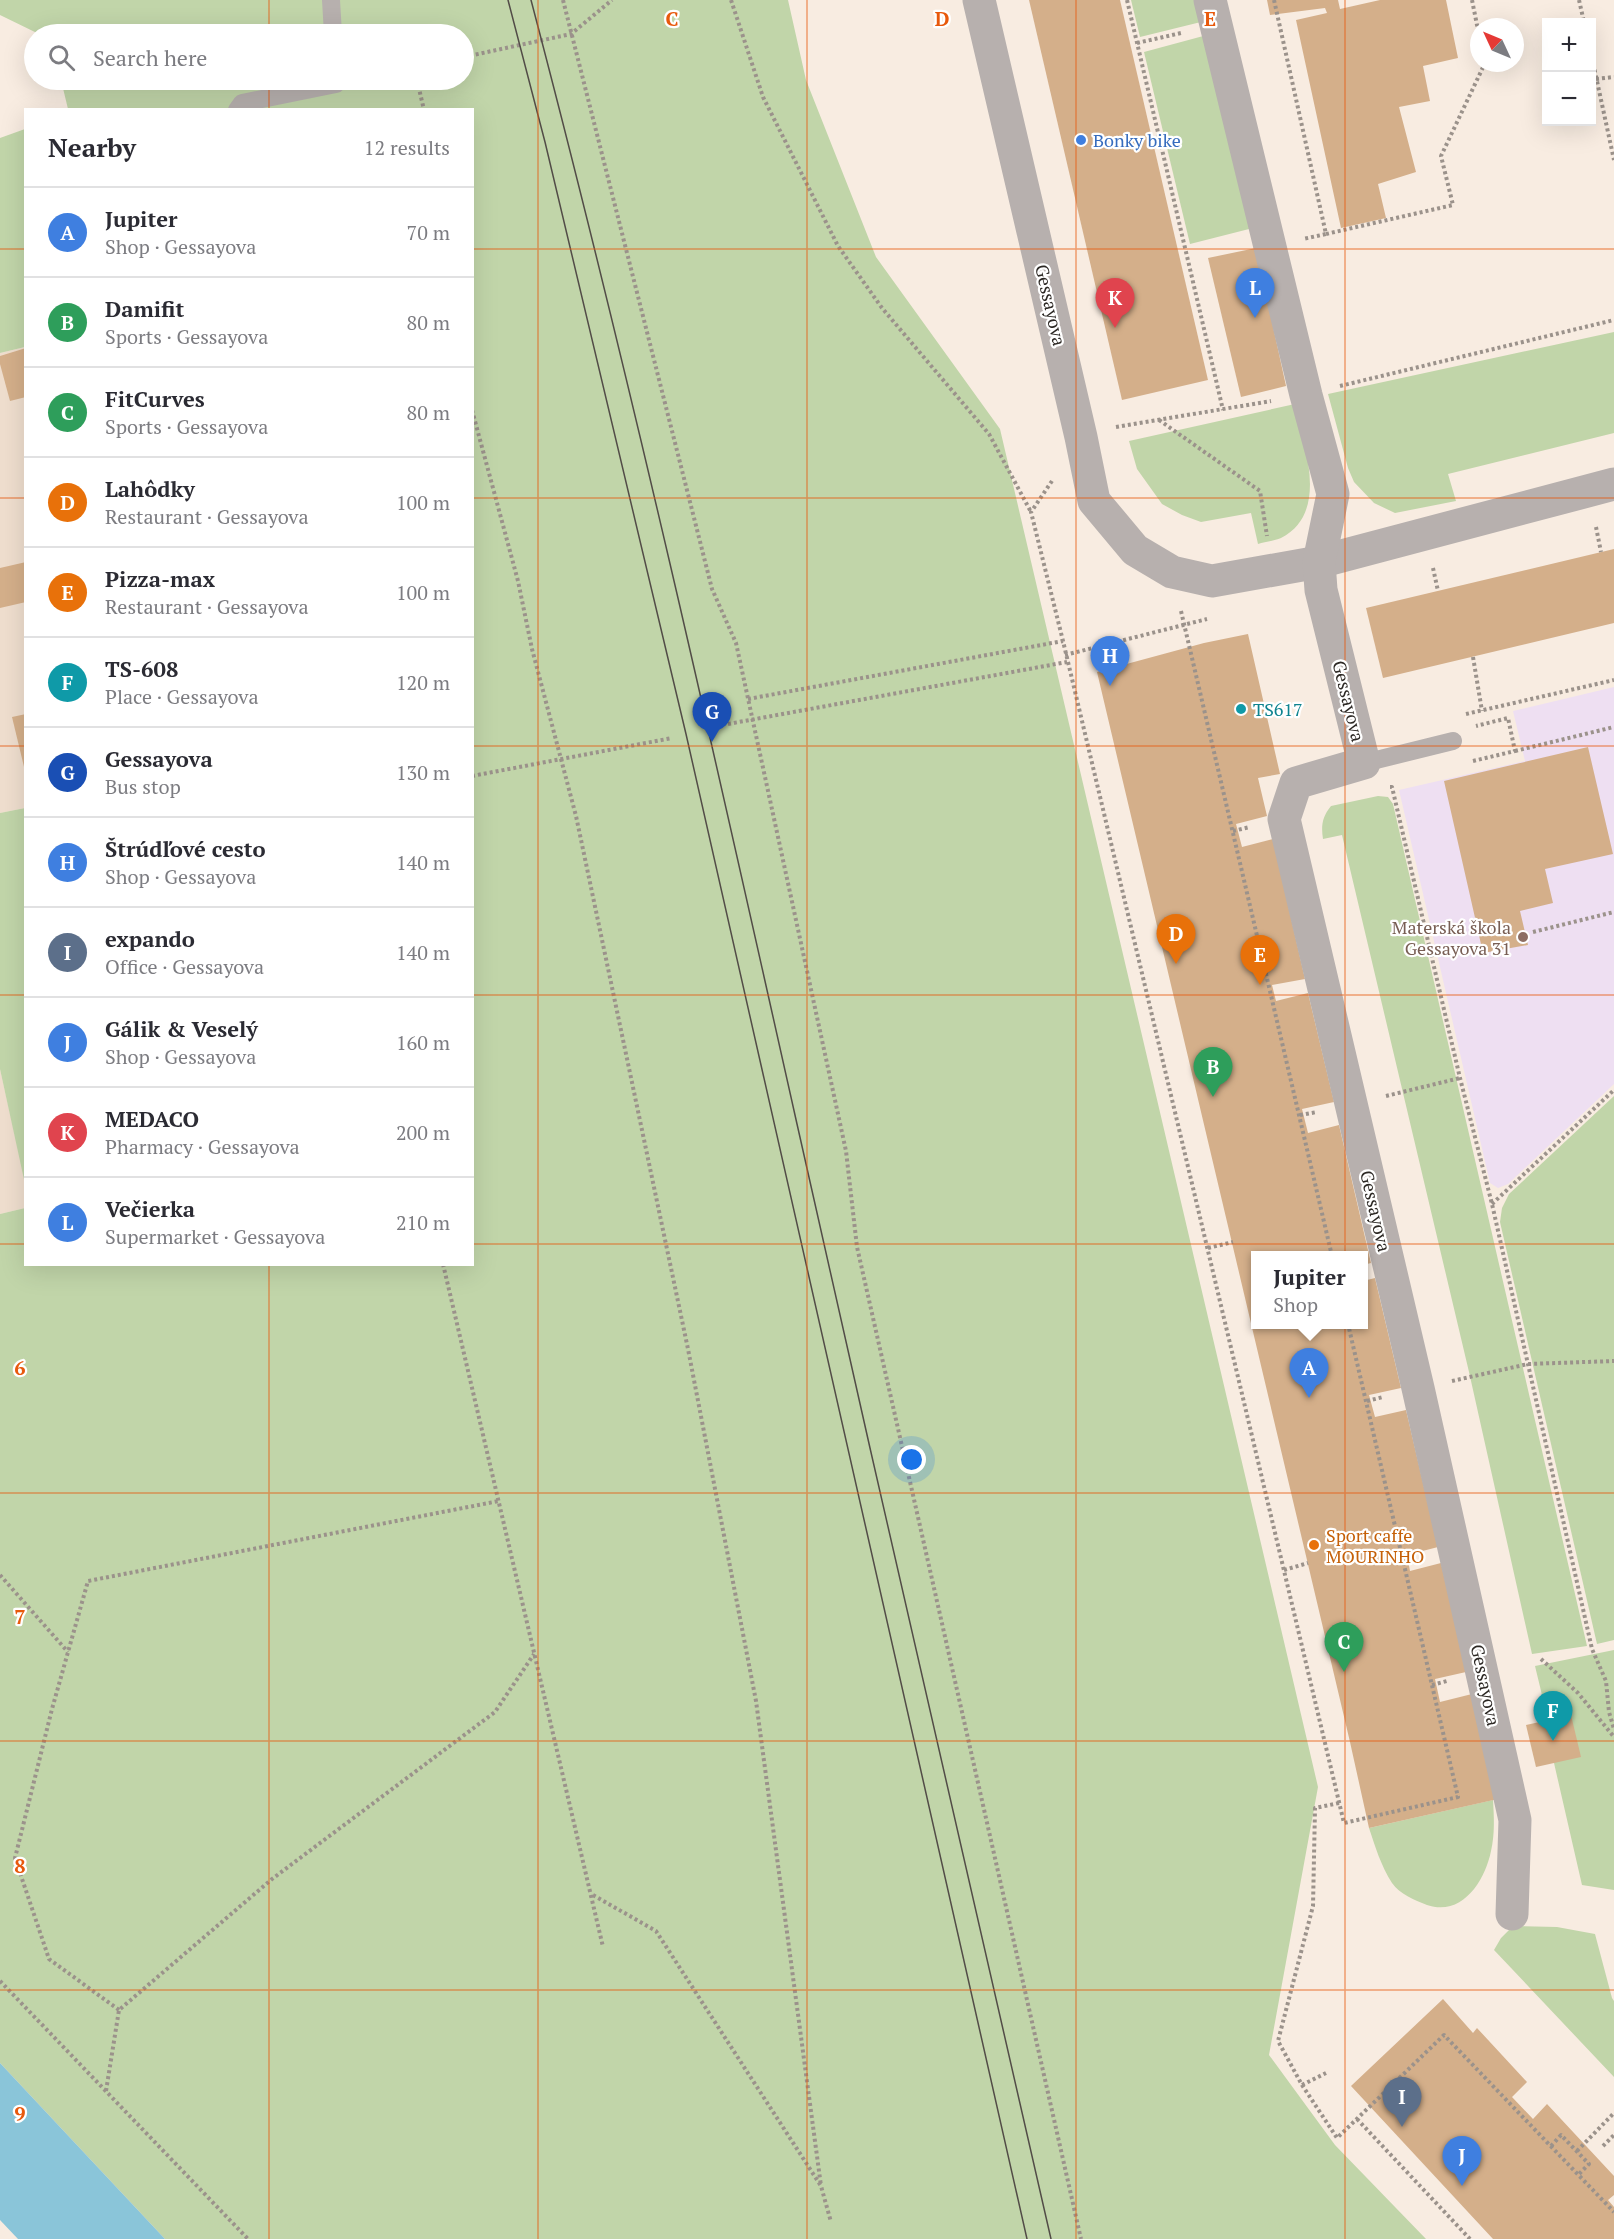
<!DOCTYPE html>
<meta charset="utf-8">
<style>
:root{--surface:#fff;--page:#f2f2f3;--text:#2b2b33;--muted:#7c7c81;--line:#e1e1e2;--accent:#d93025}
body{margin:0;font-family:"PT Serif",serif;background:var(--page);color:var(--text)}
.controls{position:absolute;right:18px;top:18px;display:grid;overflow:hidden;border-radius:0px;box-shadow:0 6px 24px #0002}
.controls button{width:54px;height:54px;display:grid;place-items:center;padding:0;border:0;border-bottom:2px solid var(--line);background:var(--surface);color:var(--text);font:30px sans-serif}
.compass{position:absolute;left:1470px;top:18px;width:54px;height:54px;border-radius:50%;background:var(--surface);box-shadow:0 6px 24px #0002;rotate:314deg}
.you{position:absolute;left:912px;top:1460px;width:21px;height:21px;margin:-15px;border:4px solid #fff;border-radius:50%;background:#1a73e8;box-shadow:0 0 0 9px #1a73e833}
.badge{display:grid;place-items:center;width:39px;height:39px;border-radius:50%;background:var(--accent);color:#fff;font-size:20px;font-weight:700}
.pin{position:absolute;translate:-50% -50px;filter:drop-shadow(0 2px 3px #0008)}
.pin::after{content:'';position:absolute;top:32px;width:21px;height:18px;background:inherit;clip-path:polygon(0 0,100% 0,50% 100%)}
.popup{position:absolute;left:1251px;top:1251px;width:117px;height:78px;box-sizing:border-box;display:grid;place-content:center;border-radius:0px;background:var(--surface);filter:drop-shadow(0 2px 4px #0005);font-size:20px;white-space:nowrap;color:var(--muted)}
.popup b{font-size:22px;color:var(--text)}
.popup::after{content:'';position:absolute;left:50%;top:100%;margin-left:-12px;border:12px solid transparent;border-top-color:var(--surface)}
.list{margin:0;padding:0;list-style:none}
h2{display:flex;justify-content:space-between;align-items:center;height:78px;margin:0;padding:0 24px;font-size:26px}
h2 small{font-size:20px;font-weight:400;color:var(--muted)}
.list li{display:grid;grid-template-columns:39px 1fr auto;gap:18px;align-items:center;box-sizing:border-box;height:90px;padding:0 24px;border-top:2px solid var(--line)}
.list b{display:block;font-size:22px;white-space:nowrap}
.list p{margin:0;font-size:20px;white-space:nowrap;color:var(--muted)}
.list em{font-size:20px;font-style:normal;color:var(--muted)}
.icon{flex:none;width:33px;height:33px;fill:none;stroke:currentColor;stroke-width:2;stroke-linecap:round;stroke-linejoin:round}
.map{position:relative;flex:none;width:1614px;height:2239px;overflow:hidden}
.search{position:absolute;background:var(--surface);box-shadow:0 6px 24px #0002;left:24px;top:24px;width:450px;height:66px;display:flex;align-items:center;gap:15px;box-sizing:border-box;padding:0 21px;border-radius:33px;color:var(--muted);font-size:22px}
.panel{position:absolute;background:var(--surface);box-shadow:0 6px 24px #0002;left:24px;top:108px;width:450px;height:1158px;border-radius:0px}
.map>svg:first-child{display:block}
.built{fill:#efdece}
.education{fill:#eedff2}
.green{fill:#c1d5a9}
.water{fill:#8ac5d9}
.building{fill:#d4af8a}
.lines{fill:none;stroke-linecap:round;stroke-linejoin:round}
.path{stroke:#9b928b;stroke-width:4;stroke-dasharray:3 3;stroke-linecap:butt}
.service{stroke:#b7b0ae;stroke-width:18}
.minor{stroke:#b7b0ae;stroke-width:33}
.tram{stroke:#524c47;stroke-width:1.5}
.grid{fill:none;stroke:#e8590c;stroke-width:1.5;stroke-opacity:0.55}
.shop-dot{fill:#3f7fe0;stroke:#fff;stroke-width:2}
.culture-dot{fill:#0f9aa8;stroke:#fff;stroke-width:2}
.education-dot{fill:#8d6e63;stroke:#fff;stroke-width:2}
.food-dot{fill:#e8710a;stroke:#fff;stroke-width:2}
.labels{text-anchor:middle;dominant-baseline:central;stroke-width:4.5;stroke-linejoin:round;paint-order:stroke}
.shop-label{font-size:18px;fill:#366cbe;stroke:#fff;text-anchor:start}
.street-label{font-size:18px;fill:#2c2824;stroke:#fff}
.culture-label{font-size:18px;fill:#0d838f;stroke:#fff;text-anchor:start}
.education-label{font-size:18px;fill:#785e54;stroke:#fff;text-anchor:end}
.food-label{font-size:18px;fill:#c56008;stroke:#fff;text-anchor:start}
.grid-label{font-size:20px;text-anchor:middle;font-weight:bold;fill:#e8590c;stroke:#fff;stroke-width:4.5;stroke-linejoin:round;paint-order:stroke}
</style>
<div class="map">
<svg width="1614" height="2239" viewBox="0 0 1614 2239">
<rect width="100%" height="100%" fill="#f8ece1"/>
<!-- built -->
<g class="built">
<polygon points="25,347 25,808 0,813 0,353"/>
<polygon points="0,1069 26,1184 25,1208 0,1214"/>
</g>
<!-- education -->
<polygon class="education" points="1614,687 1614,1084 1508,1184 1498,1188 1490,1183 1399,790 1525,761 1513,711"/>
<!-- green -->
<g class="green">
<polygon points="0,0 788,0 806,80 876,257 1000,429 1318,1787 1269,2055 1335,2145 1426,2239 165,2239 0,2063 0,1214 25,1208 26,1264 472,1264 472,110 68,109 61,80 464,80 464,34 39,34 0,15"/>
<polygon points="1131,0 1200,0 1205,21 1140,37"/>
<polygon points="1207,35 1253,228 1190,244 1144,52"/>
<polygon points="25,129 25,347 0,353 0,138"/>
<polygon points="1614,332 1614,433 1448,474 1456,501 1395,513 1374,503 1354,482 1348,468 1328,394"/>
<path d="M1295 404C1304 445 1330 513 1281 538 1274 541 1265 542 1258 544L1251 513 1201 522 1182 515 1162 504 1137 469 1129 441Z"/>
<path d="M1378 796 1388 797 1393 804 1587 1646 1532 1654 1469 1372 1342 835 1323 839C1321 826 1322 817 1331 806Z"/>
<polygon points="25,808 26,808 25,1184 0,1069 0,813"/>
<polygon points="1614,1096 1614,1640 1597,1644 1500,1222 1502,1208 1509,1194"/>
<polygon points="1614,1650 1614,1890 1582,1885 1554,1763 1571,1715 1548,1720 1535,1666"/>
<path d="M1493 1800C1494 1817 1495 1834 1491 1851 1485 1881 1462 1917 1427 1905 1414 1900 1400 1894 1392 1883 1381 1866 1375 1846 1369 1828Z"/>
<polygon points="1513,1926 1557,1927 1595,1934 1612,1998 1614,2001 1614,2077 1494,1950 1501,1938"/>
</g>
<!-- water -->
<polygon class="water" points="0,2063 165,2239 18,2239 0,2220"/>
<!-- building -->
<g class="building">
<polygon points="1029,0 1120,0 1208,380 1122,400"/>
<polygon points="1267,0 1338,0 1340,9 1380,0 1446,0 1458,58 1423,66 1430,101 1399,107 1416,172 1378,184 1386,218 1341,228 1296,20 1327,13 1325,8 1270,15"/>
<polygon points="1256,248 1286,386 1241,397 1208,258"/>
<polygon points="26,348 26,397 10,401 0,364 0,356"/>
<polygon points="1614,549 1614,623 1383,678 1366,608"/>
<polygon points="26,562 26,602 0,608 0,568"/>
<polygon points="1248,634 1280,774 1258,778 1267,816 1236,824 1242,847 1273,839 1305,979 1272,985 1276,1001 1308,993 1334,1102 1302,1109 1308,1133 1339,1125 1371,1263 1363,1265 1363,1256 1255,1256 1255,1324 1363,1324 1363,1281 1375,1278 1401,1388 1369,1395 1375,1417 1406,1410 1438,1547 1407,1555 1410,1571 1441,1563 1466,1672 1435,1679 1440,1702 1472,1694 1498,1799 1369,1828 1350,1742 1097,672 1204,643"/>
<polygon points="26,714 26,771 25,771 12,717"/>
<polygon points="1588,747 1613,854 1545,869 1553,903 1520,911 1528,945 1483,953 1444,781"/>
<polygon points="1571,1715 1581,1757 1536,1767 1526,1725"/>
<polygon points="1443,1999 1473,2033 1477,2028 1527,2082 1512,2097 1533,2119 1547,2104 1614,2176 1614,2195 1608,2200 1614,2207 1614,2239 1493,2239 1351,2086"/>
</g>
<g class="lines">
<!-- path -->
<g class="path">
<polyline points="563,0 712,589 736,643 846,1151 857,1247 1081,2239"/>
<polyline points="731,0 763,97 838,246 882,308 989,434 1031,512"/>
<polyline points="1127,0 1223,410"/>
<polyline points="1274,0 1326,234 1303,239"/>
<polyline points="1472,0 1479,35"/>
<polyline points="1579,0 1584,22"/>
<polyline points="1137,43 1181,33"/>
<polyline points="464,57 571,34 612,0"/>
<polyline points="1592,58 1614,160"/>
<polyline points="1596,79 1614,77"/>
<polyline points="417,80 424,110"/>
<polyline points="1326,234 1453,205 1441,156 1485,63"/>
<polyline points="1340,386 1614,320"/>
<polyline points="472,410 518,581 532,649 576,816 688,1349 756,1701 821,2186"/>
<polyline points="1159,420 1260,491 1267,536"/>
<polyline points="1116,427 1271,401"/>
<polyline points="1052,481 1031,512 1063,641 1344,1823 1458,1797 1348,1324"/>
<polyline points="1596,527 1601,552"/>
<polyline points="1433,568 1438,591"/>
<polyline points="1181,611 1332,1256"/>
<polyline points="1065,655 1207,619"/>
<polyline points="1473,657 1482,711"/>
<polyline points="748,699 1063,641"/>
<polyline points="1466,714 1614,680"/>
<polyline points="728,724 1067,662"/>
<polyline points="1515,751 1614,727"/>
<polyline points="1473,761 1515,751 1508,718 1476,726"/>
<polyline points="472,776 672,738"/>
<polyline points="1390,787 1392,787 1460,1078 1492,1204 1592,1649 1606,1681 1609,1712 1614,1729"/>
<polyline points="1233,831 1250,827"/>
<polyline points="1533,932 1614,912"/>
<polyline points="1386,1096 1460,1078"/>
<polyline points="1300,1115 1317,1112"/>
<polyline points="1492,1204 1614,1090"/>
<polyline points="1208,1248 1233,1242"/>
<polyline points="443,1264 603,1947"/>
<polyline points="1452,1381 1528,1364 1614,1361"/>
<polyline points="1367,1401 1383,1397"/>
<polyline points="1284,1570 1308,1563"/>
<polyline points="0,1575 68,1652"/>
<polyline points="1541,1659 1578,1693 1614,1737"/>
<polyline points="1432,1685 1447,1681"/>
<polyline points="1339,1803 1315,1808 1313,1906 1278,2041 1302,2085 1337,2138 1444,2035 1614,2212"/>
<polyline points="593,1895 656,1931 821,2186 831,2222"/>
<polyline points="0,1981 248,2239"/>
<polyline points="119,2010 49,1959 15,1858 52,1709 88,1581 499,1501"/>
<polyline points="1302,2085 1326,2073"/>
<polyline points="106,2091 119,2010 272,1879 495,1712 534,1654"/>
<polyline points="1357,2119 1470,2239"/>
<polyline points="1551,2146 1561,2135 1589,2164 1579,2174"/>
<polyline points="1603,2146 1614,2135"/>
<polyline points="1577,2151 1614,2113"/>
</g>
<!-- service -->
<g class="service">
<polyline points="331,0 333,34"/>
<polyline points="237,110 242,103 336,84 336,80"/>
<polyline points="1364,763 1453,741"/>
</g>
<!-- minor -->
<g class="minor">
<polyline points="979,0 1081,437 1094,501 1135,550 1172,572 1212,581 1319,562 1614,484"/>
<polyline points="1210,0 1306,395 1333,494 1319,562 1321,590 1364,763 1296,783 1284,819 1418,1388 1515,1820 1512,1914"/>
</g>
<!-- tram -->
<g class="tram">
<polyline points="508,0 545,142 686,734 1027,2239"/>
<path d="M531 0C629 372 713 748 797 1124 880 1496 966 1867 1051 2239"/>
</g>
</g>
<!-- grid -->
<path class="grid" d="M269 0V34M538 0V2239M807 0V2239M1076 0V2239M1345 0V2239M269 80V110M0 249H26M472 249H1614M0 498H26M472 498H1614M0 746H26M472 746H1614M0 995H26M472 995H1614M0 1244H26M472 1244H1614M269 1264V2239M0 1493H1614M0 1741H1614M0 1990H1614"/>
<!-- markers -->
<circle class="shop-dot" cx="1081" cy="140" r="6"/>
<circle class="culture-dot" cx="1241" cy="709" r="6"/>
<circle class="education-dot" cx="1523" cy="937" r="6"/>
<circle class="food-dot" cx="1314" cy="1545" r="6"/>
<g class="labels">
<!-- shop labels -->
<g class="shop-label">
<text x="1093" y="140">Bonky bike</text>
</g>
<!-- street labels -->
<g class="street-label">
<text transform="translate(1051 305) rotate(77)">Gessayova</text>
<text transform="translate(1349 701) rotate(76)">Gessayova</text>
<text transform="translate(1376 1211) rotate(77)">Gessayova</text>
<text transform="translate(1486 1685) rotate(78)">Gessayova</text>
</g>
<!-- culture labels -->
<g class="culture-label">
<text x="1253" y="709">TS617</text>
</g>
<!-- education labels -->
<g class="education-label">
<text x="1511" y="927">Materská škola<tspan x="1511" dy="21">Gessayova 31</tspan></text>
</g>
<!-- food labels -->
<g class="food-label">
<text x="1326" y="1535">Sport caffe<tspan x="1326" dy="21">MOURINHO</tspan></text>
</g>
</g>
<g class="grid-label">
<text x="672" y="26">C</text>
<text x="942" y="26">D</text>
<text x="1210" y="26">E</text>
<text x="20" y="1375">6</text>
<text x="20" y="1624">7</text>
<text x="20" y="1873">8</text>
<text x="20" y="2121">9</text>
</g>
</svg>
<div class="controls">
<button>+</button>
<button>−</button>
</div>
<svg class="compass" viewBox="-18 -18 36 36"><path d="M0-13l5 13h-10z" fill="#e53935"/><path d="M0 13l5-13h-10z" fill="#7c7c81"/></svg>
<div class="you"></div>
<div class="pin badge" style="left:1309px;top:1398px;background:#3f7fe0">A</div>
<div class="popup"><b>Jupiter</b>Shop</div>
<div class="pin badge" style="left:1213px;top:1097px;background:#2e9e5b">B</div>
<div class="pin badge" style="left:1344px;top:1672px;background:#2e9e5b">C</div>
<div class="pin badge" style="left:1176px;top:964px;background:#e8710a">D</div>
<div class="pin badge" style="left:1260px;top:985px;background:#e8710a">E</div>
<div class="pin badge" style="left:1553px;top:1741px;background:#0f9aa8">F</div>
<div class="pin badge" style="left:712px;top:742px;background:#1a4fb4">G</div>
<div class="pin badge" style="left:1110px;top:686px;background:#3f7fe0">H</div>
<div class="pin badge" style="left:1402px;top:2127px;background:#5c6f8a">I</div>
<div class="pin badge" style="left:1462px;top:2186px;background:#3f7fe0">J</div>
<div class="pin badge" style="left:1115px;top:328px;background:#e0444e">K</div>
<div class="pin badge" style="left:1255px;top:318px;background:#3f7fe0">L</div>
<div class="search"><svg class="icon" aria-label="search" viewBox="0 0 24 24"><circle cx="10" cy="10" r="6"/><path d="M15 15l6 6"/></svg>Search here</div>
<section class="panel">
<h2>Nearby<small>12 results</small></h2>
<ul class="list">
<li><span class="badge" style="background:#3f7fe0">A</span><div><b>Jupiter</b><p>Shop · Gessayova</p></div><em>70 m</em></li>
<li><span class="badge" style="background:#2e9e5b">B</span><div><b>Damifit</b><p>Sports · Gessayova</p></div><em>80 m</em></li>
<li><span class="badge" style="background:#2e9e5b">C</span><div><b>FitCurves</b><p>Sports · Gessayova</p></div><em>80 m</em></li>
<li><span class="badge" style="background:#e8710a">D</span><div><b>Lahôdky</b><p>Restaurant · Gessayova</p></div><em>100 m</em></li>
<li><span class="badge" style="background:#e8710a">E</span><div><b>Pizza-max</b><p>Restaurant · Gessayova</p></div><em>100 m</em></li>
<li><span class="badge" style="background:#0f9aa8">F</span><div><b>TS-608</b><p>Place · Gessayova</p></div><em>120 m</em></li>
<li><span class="badge" style="background:#1a4fb4">G</span><div><b>Gessayova</b><p>Bus stop</p></div><em>130 m</em></li>
<li><span class="badge" style="background:#3f7fe0">H</span><div><b>Štrúdľové cesto</b><p>Shop · Gessayova</p></div><em>140 m</em></li>
<li><span class="badge" style="background:#5c6f8a">I</span><div><b>expando</b><p>Office · Gessayova</p></div><em>140 m</em></li>
<li><span class="badge" style="background:#3f7fe0">J</span><div><b>Gálik &amp; Veselý</b><p>Shop · Gessayova</p></div><em>160 m</em></li>
<li><span class="badge" style="background:#e0444e">K</span><div><b>MEDACO</b><p>Pharmacy · Gessayova</p></div><em>200 m</em></li>
<li><span class="badge" style="background:#3f7fe0">L</span><div><b>Večierka</b><p>Supermarket · Gessayova</p></div><em>210 m</em></li>
</ul>
</section>
</div>
